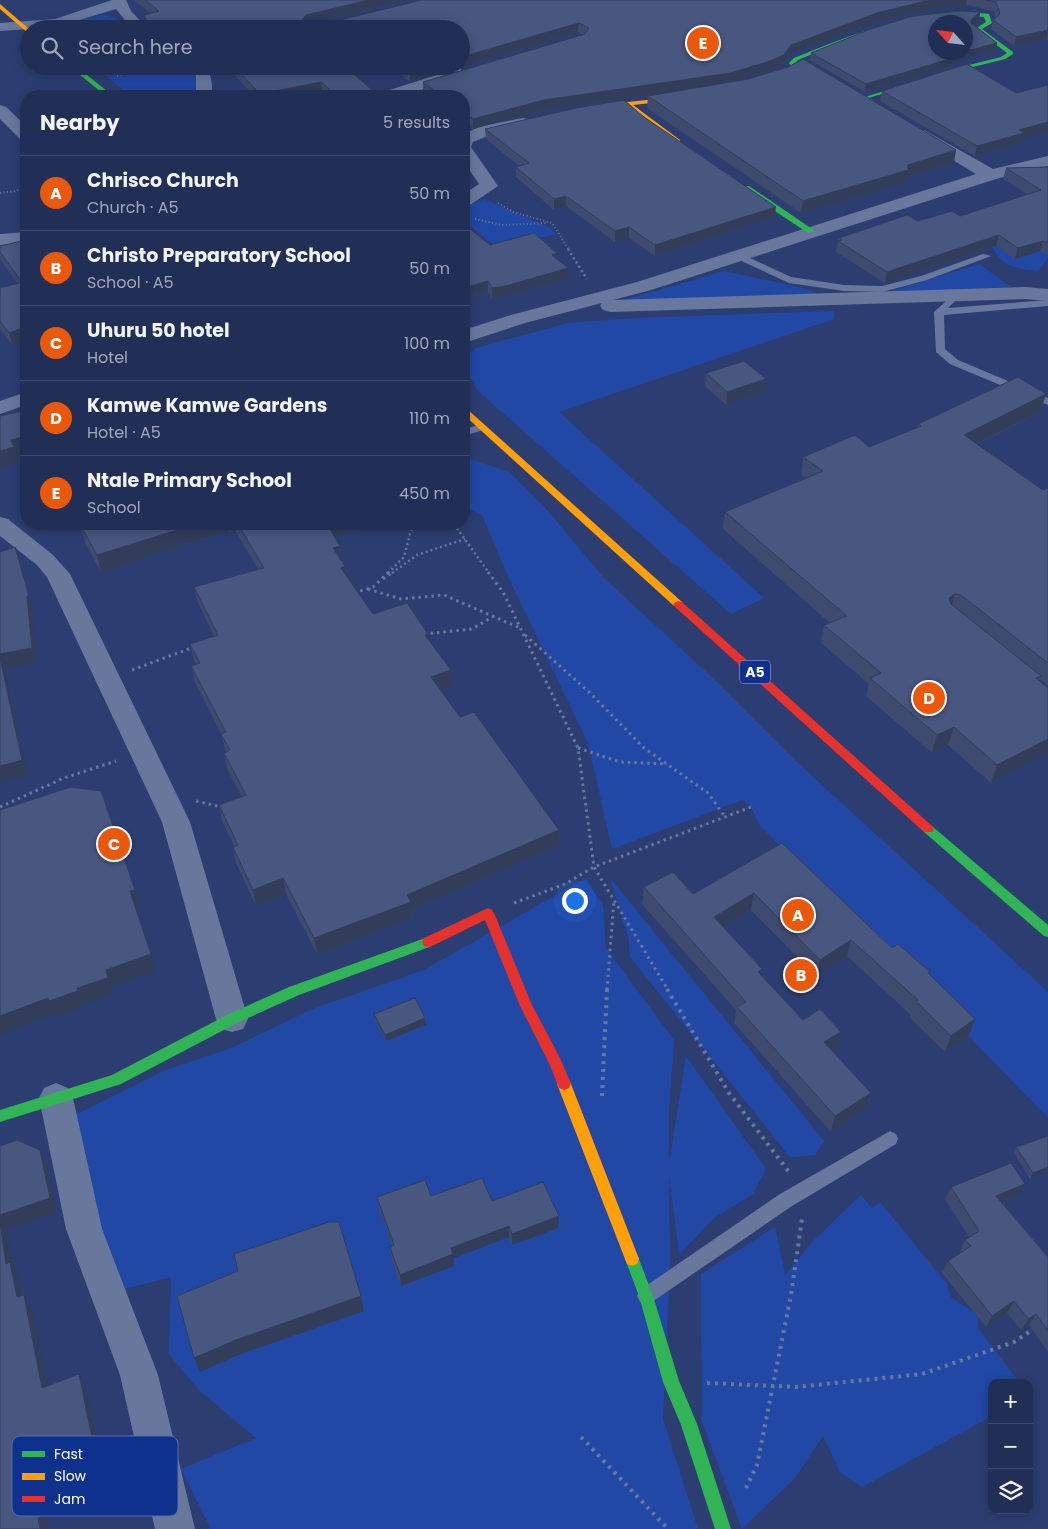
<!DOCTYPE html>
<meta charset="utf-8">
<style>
:root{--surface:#212e55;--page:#2d3a5f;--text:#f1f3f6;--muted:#a2a8b9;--line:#3e4a6c;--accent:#ea580c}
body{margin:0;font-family:Poppins,sans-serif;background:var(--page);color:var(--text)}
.controls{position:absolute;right:15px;bottom:15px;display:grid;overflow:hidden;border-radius:10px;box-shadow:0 2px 12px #0003}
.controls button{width:45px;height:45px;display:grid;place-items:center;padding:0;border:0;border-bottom:1px solid var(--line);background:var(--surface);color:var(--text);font:25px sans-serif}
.compass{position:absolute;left:928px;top:15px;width:45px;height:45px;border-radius:50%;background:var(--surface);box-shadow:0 2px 12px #0003;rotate:297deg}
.you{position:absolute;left:574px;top:900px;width:18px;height:18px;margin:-12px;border:4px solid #fff;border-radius:50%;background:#1a73e8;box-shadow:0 0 0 8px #1a73e833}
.badge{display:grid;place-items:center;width:32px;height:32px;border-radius:50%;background:var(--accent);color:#fff;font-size:16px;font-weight:700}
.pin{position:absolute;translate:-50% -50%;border:2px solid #fff;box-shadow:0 1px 5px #0006}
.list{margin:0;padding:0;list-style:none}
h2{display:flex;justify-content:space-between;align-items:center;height:65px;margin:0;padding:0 20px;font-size:21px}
h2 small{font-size:16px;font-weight:400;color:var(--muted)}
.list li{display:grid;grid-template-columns:32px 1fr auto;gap:15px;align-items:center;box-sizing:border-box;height:75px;padding:0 20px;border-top:1px solid var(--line)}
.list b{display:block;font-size:19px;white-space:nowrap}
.list p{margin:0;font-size:16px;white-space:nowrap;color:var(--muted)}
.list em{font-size:16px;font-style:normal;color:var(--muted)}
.icon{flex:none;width:28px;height:28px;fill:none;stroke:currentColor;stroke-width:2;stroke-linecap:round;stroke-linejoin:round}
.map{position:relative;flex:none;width:1048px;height:1529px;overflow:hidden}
.search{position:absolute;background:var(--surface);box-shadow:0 2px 12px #0003;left:20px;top:20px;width:450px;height:55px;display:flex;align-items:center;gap:12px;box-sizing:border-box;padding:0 18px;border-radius:28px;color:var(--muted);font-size:19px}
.panel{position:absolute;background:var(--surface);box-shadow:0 2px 12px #0003;left:20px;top:90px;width:450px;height:440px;border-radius:20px}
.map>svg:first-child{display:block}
.green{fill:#2248a6}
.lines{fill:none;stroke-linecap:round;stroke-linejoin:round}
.path-far3{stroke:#68789d;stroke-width:2;stroke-dasharray:1 2.5;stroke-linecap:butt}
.path-far2{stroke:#68789d;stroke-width:2.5;stroke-dasharray:2 3;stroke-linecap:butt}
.path-far1{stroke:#68789d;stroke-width:3;stroke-dasharray:2.5 4;stroke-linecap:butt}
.path{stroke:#68789d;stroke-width:4;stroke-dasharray:3 5;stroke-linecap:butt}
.lane{fill:#68789d;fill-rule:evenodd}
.street{fill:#68789d;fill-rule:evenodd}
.fast{fill:#30b455;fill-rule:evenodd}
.slow{fill:#ff9f0a;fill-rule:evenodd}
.jam{fill:#e5322d;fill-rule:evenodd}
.wall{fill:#3e4b6e}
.shaded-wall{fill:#323d5a}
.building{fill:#485780;stroke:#323d5a}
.labels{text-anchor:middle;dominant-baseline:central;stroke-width:4;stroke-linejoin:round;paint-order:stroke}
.shield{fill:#0f318e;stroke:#b7c1dd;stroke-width:1}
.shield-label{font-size:14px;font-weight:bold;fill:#fff}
.key{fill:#0f318e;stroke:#576fb0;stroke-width:1}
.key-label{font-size:14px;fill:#fff}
</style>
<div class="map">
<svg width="1048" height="1529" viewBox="0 0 1048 1529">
<rect width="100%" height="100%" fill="#2c3e71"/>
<!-- green -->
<g class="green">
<polygon points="104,15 126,22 137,29 61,29 75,20"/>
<polygon points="95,66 190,66 199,75 197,96 130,96"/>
<polygon points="484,199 548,227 556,234 497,248 464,221 464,208"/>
<path d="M991 243 1048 253V258L1038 271C1014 268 1001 268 991 243Z"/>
<polygon points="979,264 1011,287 888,292"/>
<polygon points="724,271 807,289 824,296 601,307"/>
<polygon points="834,311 834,319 559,412 764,598 731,614 478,391 464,368 464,358 476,348 568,323 636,318"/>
<polygon points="464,457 509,472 548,511 605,579 716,681 799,764 1048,992 1048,1118 890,955 760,826 751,807 742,800 612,849 588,743 511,583 482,515 464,506"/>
<polygon points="586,878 603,906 606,948 674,1040 669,1109 669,1164 686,1056 766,1169 753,1194 714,1218 679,1255 669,1174 670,1267 663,1419 698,1529 211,1529 181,1469 256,1438 199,1390 169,1354 171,1277 116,1291 71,1117 166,1070 229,1049 315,1008 424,970"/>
<polygon points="610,878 824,1141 815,1155 790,1157 630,957 629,941"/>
<polygon points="861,1195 872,1208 880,1202 947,1284 951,1297 979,1316 977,1327 1020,1383 992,1383 992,1416 862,1487 840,1472 823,1436 795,1478 742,1529 702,1421 701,1274 775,1227 785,1275 815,1239"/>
</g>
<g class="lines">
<!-- path-far3 -->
<g class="path-far3">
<polyline points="117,76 142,66"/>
<polyline points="167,96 180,91"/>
<polyline points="0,193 16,191 26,186"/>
<polyline points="498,203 513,212 552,223 569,250"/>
<polyline points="475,219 502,225 548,223"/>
</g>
<!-- path-far2 -->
<g class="path-far2">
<polyline points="568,249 587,279"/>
<polyline points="454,524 489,573"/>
<polyline points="388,573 404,557 411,530 418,524"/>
<polyline points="392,573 417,555 465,539"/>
</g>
<!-- path-far1 -->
<g class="path-far1">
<polyline points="488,572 503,592 578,748 594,867 668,990"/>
<polyline points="383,579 393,572"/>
<polyline points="368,589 401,599 444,595 520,628"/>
<polyline points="354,593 373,587 389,572"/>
<polyline points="424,634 472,629 494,616"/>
<polyline points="525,635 588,691 644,748 708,793 726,818"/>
<polyline points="132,670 194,647"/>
<polyline points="578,748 620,762 667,764"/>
<polyline points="196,801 221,807"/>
<polyline points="0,807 64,778 116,761"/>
<polyline points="514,903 565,884 594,867 751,807"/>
<polyline points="607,990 614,900"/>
</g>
<!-- path -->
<g class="path">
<polyline points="667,989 729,1093 789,1172"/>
<polyline points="602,1096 607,989"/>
<polyline points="707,1383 796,1387 922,1374 1014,1342 1035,1328"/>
<polyline points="581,1437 668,1529"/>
<polyline points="746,1488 757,1465 791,1295 802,1219"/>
</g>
<!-- lane -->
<g class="lane">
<polygon points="733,253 739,253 791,277 844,285 882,286 921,276 983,254 991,256 927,280 882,292 844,291 789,283 733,257"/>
<polygon points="954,294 959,297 948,308 1048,300 1048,306 944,315 945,349 958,360 1048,398 1048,405 950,364 936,352 934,312"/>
<polygon points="482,424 487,427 486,429 464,436 464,429"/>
<polygon points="890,1131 896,1134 898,1139 896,1144 792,1206 652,1302 646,1305 640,1302 637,1296 640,1290 780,1194"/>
</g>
<!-- street -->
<g class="street">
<polygon points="112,0 126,0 131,11 148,29 132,29 116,9 56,27 0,31 0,23 55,19"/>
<path d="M188 66H204C213 76 212 84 212 96H196V76Z"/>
<polygon points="459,68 467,73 465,76 402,96 378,96 380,93"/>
<polygon points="0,105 6,107 26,126 26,140 20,139 0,119"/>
<polygon points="522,118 528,119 530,123 528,127 490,135 473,142 471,147 498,186 470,205 464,206 464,194 479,184 464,162 464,134 479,127"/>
<polygon points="924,130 993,169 1048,156 1048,166 996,179 651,290 613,300 1025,287 1048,289 1048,301 1025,299 610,312 603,310 600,306 602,303 525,323 464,343 464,330 511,315 637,282 976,174 918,139 916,135 918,131"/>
<polygon points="26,232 26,242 0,246 0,234"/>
<polygon points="26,392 26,405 0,414 0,401"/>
<polygon points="0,517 8,519 53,555 70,574 190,822 248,1019 243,1029 232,1032 221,1029 216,1019 162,822 47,577 37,565 0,536"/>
<polygon points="56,1083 68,1088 73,1098 102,1229 158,1375 195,1529 155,1529 120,1375 66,1229 39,1098 44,1088"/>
</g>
<!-- fast -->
<g class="fast">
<path d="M962 11 989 14 992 23 982 29 1013 52V54L1005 59 961 70 862 100V98L957 68 1001 57 1007 53 975 29 986 22 984 17C916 11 860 35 798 60L796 63 798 66 789 73 764 81 761 79 785 71 791 66 789 63 794 58C849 36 902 14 962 11Z"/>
<polygon points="69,66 76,66 113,96 106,96"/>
<polygon points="743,186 749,186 815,231 808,233 743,190"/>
<polygon points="928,825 932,826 1048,925 1048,937 1044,936 924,832 922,829 924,826"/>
<polygon points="428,937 432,938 434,942 432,946 299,995 237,1023 121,1084 0,1122 0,1110 112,1075 227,1015 289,987"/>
<polygon points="632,1252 637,1254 653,1296 679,1381 697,1424 731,1529 715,1529 681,1425 663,1382 639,1296 625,1259 627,1254"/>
</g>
<!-- slow -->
<g class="slow">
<polygon points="0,4 29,29 29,34 0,9"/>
<polygon points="686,96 689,98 688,99 633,105 680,140 680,142 678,143 624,104 627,102"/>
<polygon points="464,408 467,409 682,602 683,604 682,606 674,606 464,415"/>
<polygon points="564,1078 569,1080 571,1084 639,1259 637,1264 632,1266 627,1264 625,1259 557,1084 559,1080"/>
</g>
<!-- jam -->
<g class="jam">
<polygon points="678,601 682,602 932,826 934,829 932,832 924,832 674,606 673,604"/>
<polygon points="488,908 492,910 494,913 532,1005 560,1058 571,1084 569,1088 564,1090 559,1088 549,1063 520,1006 485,920 432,946 428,947 424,946 422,942 424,938"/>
</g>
</g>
<!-- wall -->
<g class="wall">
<polygon points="134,0 408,0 320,21 332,22 422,0 1048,0 1048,40 1047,39 1014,46 991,29 993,20 996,18 994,11 966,5 920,11 876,22 790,54 783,64 769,71 730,83 544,110 473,129 464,122 464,96 429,96 423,92 423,82 583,35 578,32 410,82 390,66 461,66 461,29 148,29 146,24 144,15 151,13"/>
<polygon points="980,12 979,20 973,24 997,43 995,50 952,62 952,66 865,92 810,60 811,53"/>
<polygon points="226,66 362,66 355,75 379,96 326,96 322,92 301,96 254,96"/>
<polygon points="882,91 1016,93 1022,139 1021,143 975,156 880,101"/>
<polygon points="648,96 954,163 907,177 906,183 801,213 647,108"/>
<polygon points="644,117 775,217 655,256 629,238 615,242 566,206 554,210 516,177 516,167 519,166 486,139 485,129"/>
<polygon points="1048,167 1048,256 1040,251 1015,259 996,246 885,283 836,252 839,238 918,221 960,216 1027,194 1003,179 1006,168"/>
<polygon points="464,224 490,245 557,258 568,279 506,296 492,299 488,291 464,299"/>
<polygon points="26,240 26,340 12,344 3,333 0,330 0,288 17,283 0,259 0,246"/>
<polygon points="706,373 764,392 726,405 705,386"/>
<polygon points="1046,394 1040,412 977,444 1043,490 1048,488 1048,686 1040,679 1039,681 1048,688 1048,753 991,783 948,745 932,753 866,696 869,684 821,643 824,625 830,623 723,529 725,512 806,478 801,475 803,457 869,447 917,428 918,424"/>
<polygon points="89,524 355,524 356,531 335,537 340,546 341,560 345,566 346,575 373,614 429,640 451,686 441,690 460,717 559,830 559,846 411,910 412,918 317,954 286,894 256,906 236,863 233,847 234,846 222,821 219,805 242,797 227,769 224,753 226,752 221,734 195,682 191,666 196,664 194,660 190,644 214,636 198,603 194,587 258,569 236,532 231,533 229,531 101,572 85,543 81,526"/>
<polygon points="782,843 892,948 930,972 929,974 969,1035 945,1052 910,1018 911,1015 847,956 816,976 751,910 723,926 761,975 803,1020 841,1032 837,1048 832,1051 866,1108 831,1132 734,1023 736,1010 642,904 644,887 693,894"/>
<polygon points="374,1014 425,1018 426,1025 386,1041 375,1021"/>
<polygon points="1048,1136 1048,1172 1030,1179 1014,1153 1016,1147"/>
<polygon points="951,1187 1019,1196 1003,1203 1048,1257 1048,1352 1029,1325 1021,1330 1007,1313 986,1327 942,1273 948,1261 960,1253 960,1252 965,1240 969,1237 945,1199"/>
<polygon points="431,1196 492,1201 559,1216 558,1228 512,1245 509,1237 454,1258 454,1266 401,1286 391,1258 390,1247 392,1246 379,1208 377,1197"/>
</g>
<!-- shaded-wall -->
<g class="shaded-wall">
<polygon points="369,0 408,0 307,24 302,20 306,15"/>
<polygon points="936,0 967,0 966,5 920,11 876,22 790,54 783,64 769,71 730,83 544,110 473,129 473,119 544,100 791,45 877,13 922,2"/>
<polygon points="980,12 979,20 970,28 971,20"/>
<polygon points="579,23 578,32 410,82 410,72 431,66 461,66 461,57"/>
<polygon points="1048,30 1047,39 1014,46 1016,37"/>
<polygon points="997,43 995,50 952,62 952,66 865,92 866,84 949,56 960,52 966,52 966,51"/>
<polygon points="353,66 362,66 350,80 350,71"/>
<polygon points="321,82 322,92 301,96 261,96 260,94"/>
<polygon points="1048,122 1048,131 1022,139 1021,143 975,156 977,146 1019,130"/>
<polygon points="956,150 954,163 907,177 906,183 801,213 803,201 908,165"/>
<polygon points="566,196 566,206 554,210 554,199"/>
<polygon points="776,207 775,217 655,256 655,245"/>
<polygon points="629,227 629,238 615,242 615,231"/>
<polygon points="999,235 996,246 885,283 887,272"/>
<polygon points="1043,241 1040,251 1015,259 1018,248"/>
<polygon points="568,268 568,279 506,296 492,299 492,288"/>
<polygon points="488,281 488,291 464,299 464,288"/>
<polygon points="26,327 26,340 12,344 9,333"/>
<polygon points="766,379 764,392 726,405 727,392"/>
<polygon points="1046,394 1040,412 959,452 964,435"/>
<polygon points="26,436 26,453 17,456 19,463 0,468 0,451 11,440"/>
<polygon points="197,524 228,524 229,531 101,572 97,555"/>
<polygon points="229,524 234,524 236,532 231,533"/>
<polygon points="327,524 355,524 356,531 328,539"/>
<polygon points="340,546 342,563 333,548"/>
<polygon points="15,547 34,611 32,611 37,663 4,669 28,775 0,783 0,654"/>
<polygon points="345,566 347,583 341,568"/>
<polygon points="955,594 950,611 949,598"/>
<polygon points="451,670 451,686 432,693 431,677"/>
<polygon points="954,727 948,745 932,753 937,735"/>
<polygon points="1048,739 1048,753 991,783 997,765"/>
<polygon points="559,830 559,846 411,910 412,918 317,954 314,938 407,895"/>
<polygon points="283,878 286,894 256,906 253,890"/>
<polygon points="135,890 140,906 135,908 130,891"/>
<polygon points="754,893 751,910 711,933 714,917"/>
<polygon points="851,940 847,956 816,976 820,960"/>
<polygon points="151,954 156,971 111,986 114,994 83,1004 84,1007 56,1017 55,1014 0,1035 0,1016 77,988 106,970"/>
<polygon points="425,1018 426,1025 386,1041 385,1035"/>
<polygon points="975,1019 969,1035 945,1052 951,1036"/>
<polygon points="841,1032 837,1048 820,1058 824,1042"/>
<polygon points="871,1093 866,1108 831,1132 835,1116"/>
<polygon points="40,1150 47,1165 57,1212 7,1230 13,1267 18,1276 25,1311 17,1297 6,1264 0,1222 0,1215"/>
<polygon points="1048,1167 1048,1172 1030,1179 1033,1173"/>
<polygon points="1025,1184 1019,1196 990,1208 996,1196"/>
<polygon points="559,1216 558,1228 512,1245 512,1234"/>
<polygon points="509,1226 509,1237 454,1258 454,1266 401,1286 400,1275 451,1248"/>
<polygon points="24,1295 32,1309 50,1401 42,1388"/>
<polygon points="361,1296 364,1311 241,1354 200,1372 194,1358 236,1340"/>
<polygon points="1014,1301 1007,1313 986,1327 992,1316"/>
<polygon points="1036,1314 1029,1325 1021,1330 1028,1319"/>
<polygon points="79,1374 86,1387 100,1455 41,1479 48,1529 40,1529 38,1518 32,1468"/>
</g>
<!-- building -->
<g class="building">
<polygon points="145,0 369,0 306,15 302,20 332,22 422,0 936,0 922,2 877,13 791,45 784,55 770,61 731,73 544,100 473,119 464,112 464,96 442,96 423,82 585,34 589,28 579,23 461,57 461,29 156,29 147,21 144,15 159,11"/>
<polygon points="986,0 1048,0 1048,30 1016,37 993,20 1000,14 996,2"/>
<polygon points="959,11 980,12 971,20 971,23 997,43 966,51 966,22 936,22 936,52 960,52 949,56 953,58 866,84 811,53 868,30 913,16"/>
<polygon points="803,59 956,150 908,165 908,170 803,201 648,96 748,79 788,67"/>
<polygon points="967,64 1016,93 1048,85 1048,122 1019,130 1024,133 977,146 882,91"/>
<polygon points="234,66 353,66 350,71 379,96 337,96 321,82 260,94"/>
<polygon points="402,66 431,66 410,72"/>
<polygon points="624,100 644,117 776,207 655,245 629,227 615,231 566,196 554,199 516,167 529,163 485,129 576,108"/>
<polygon points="1048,167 1048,243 1043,241 1018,248 999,235 887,272 838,241 842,240 839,238 907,215 918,221 952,211 960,216 1041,190 1006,168"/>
<polygon points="464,224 490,245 534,233 557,253 552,255 568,268 506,286 492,288 488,281 464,288"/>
<polygon points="26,240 26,327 9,333 0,321 0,288 22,282 0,252 0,246"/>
<polygon points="744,361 766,379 727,392 706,373"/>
<polygon points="1018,377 1046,394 964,435 1043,490 1048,488 1048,663 961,595 955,594 949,598 951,604 1041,676 1036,678 1048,688 1048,739 997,765 954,727 937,735 870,678 881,673 824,625 847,616 725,512 823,471 803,457 855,435 869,447 921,426 918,424"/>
<polygon points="26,410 26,436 11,440 14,447 0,451 0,416"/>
<polygon points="89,524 197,524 97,555 81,526"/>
<polygon points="238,524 327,524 340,546 333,548 345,566 341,568 373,614 407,603 428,634 425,635 451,670 431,677 460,717 474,712 559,830 407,895 411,902 314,938 283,878 253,890 233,847 238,845 219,805 246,795 224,753 230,750 221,734 226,732 191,666 200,663 190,644 218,635 194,587 264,568"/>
<polygon points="15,547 29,596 27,596 32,648 0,654 0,552"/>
<polygon points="0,658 22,760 0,766"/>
<polygon points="71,787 101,791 135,890 130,891 151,954 106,970 108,978 77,988 78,991 49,1001 48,998 0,1016 0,810"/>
<polygon points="782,843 892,948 898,944 930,972 928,973 975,1019 951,1036 916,1001 918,1000 851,940 820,960 754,893 714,917 762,969 758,972 803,1020 820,1009 841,1032 824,1042 871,1093 835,1116 737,1007 746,1002 644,887 673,872 693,894"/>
<polygon points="415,998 425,1018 385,1035 374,1014"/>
<polygon points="1048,1136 1048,1167 1033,1173 1016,1147"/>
<polygon points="17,1140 40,1150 50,1198 0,1215 0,1146"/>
<polygon points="1011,1163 1025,1184 996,1196 1048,1257 1048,1331 1036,1314 1028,1319 1014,1301 992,1316 948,1261 971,1246 965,1240 979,1231 951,1187"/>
<polygon points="482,1178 492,1201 543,1182 559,1216 512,1234 509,1226 451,1248 453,1254 400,1275 390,1247 394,1245 377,1197 425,1180 431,1196"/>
<polygon points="0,1222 6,1264 10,1262 17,1297 24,1295 42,1388 79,1374 93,1443 32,1468 40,1518 38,1518 40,1529 0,1529"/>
<polygon points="329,1222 339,1222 361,1296 236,1340 194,1358 177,1296 238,1271 234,1254"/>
</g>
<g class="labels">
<!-- shield labels -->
<rect class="shield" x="740" y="660.5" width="30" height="23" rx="4"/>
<g class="shield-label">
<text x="755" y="672">A5</text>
</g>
</g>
<!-- legend -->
<rect x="12" y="1436" width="166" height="80" rx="8" class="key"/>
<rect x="22" y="1451" width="23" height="6" fill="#30b455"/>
<rect x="22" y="1473" width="23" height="7" fill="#ff9f0a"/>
<rect x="22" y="1496" width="23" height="6" fill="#e5322d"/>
<g class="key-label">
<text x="54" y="1459">Fast</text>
<text x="54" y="1481">Slow</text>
<text x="54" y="1504">Jam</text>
</g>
</svg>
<div class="controls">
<button>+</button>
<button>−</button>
<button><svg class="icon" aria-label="layers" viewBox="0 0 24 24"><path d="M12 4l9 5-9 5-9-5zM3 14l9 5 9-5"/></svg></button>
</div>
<svg class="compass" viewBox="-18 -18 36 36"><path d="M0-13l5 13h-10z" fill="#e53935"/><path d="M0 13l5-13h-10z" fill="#a2a8b9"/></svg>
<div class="you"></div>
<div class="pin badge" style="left:798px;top:915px">A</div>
<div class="pin badge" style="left:801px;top:975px">B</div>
<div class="pin badge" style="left:114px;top:844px">C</div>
<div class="pin badge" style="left:929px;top:698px">D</div>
<div class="pin badge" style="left:703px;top:43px">E</div>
<div class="search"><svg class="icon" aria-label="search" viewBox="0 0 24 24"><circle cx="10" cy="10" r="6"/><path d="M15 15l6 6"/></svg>Search here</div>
<section class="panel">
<h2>Nearby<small>5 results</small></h2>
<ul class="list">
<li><span class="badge">A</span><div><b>Chrisco Church</b><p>Church · A5</p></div><em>50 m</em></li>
<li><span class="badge">B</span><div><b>Christo Preparatory School</b><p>School · A5</p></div><em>50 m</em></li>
<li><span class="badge">C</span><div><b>Uhuru 50 hotel</b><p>Hotel</p></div><em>100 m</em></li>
<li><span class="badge">D</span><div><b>Kamwe Kamwe Gardens</b><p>Hotel · A5</p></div><em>110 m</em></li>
<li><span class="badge">E</span><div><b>Ntale Primary School</b><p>School</p></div><em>450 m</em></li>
</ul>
</section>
</div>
